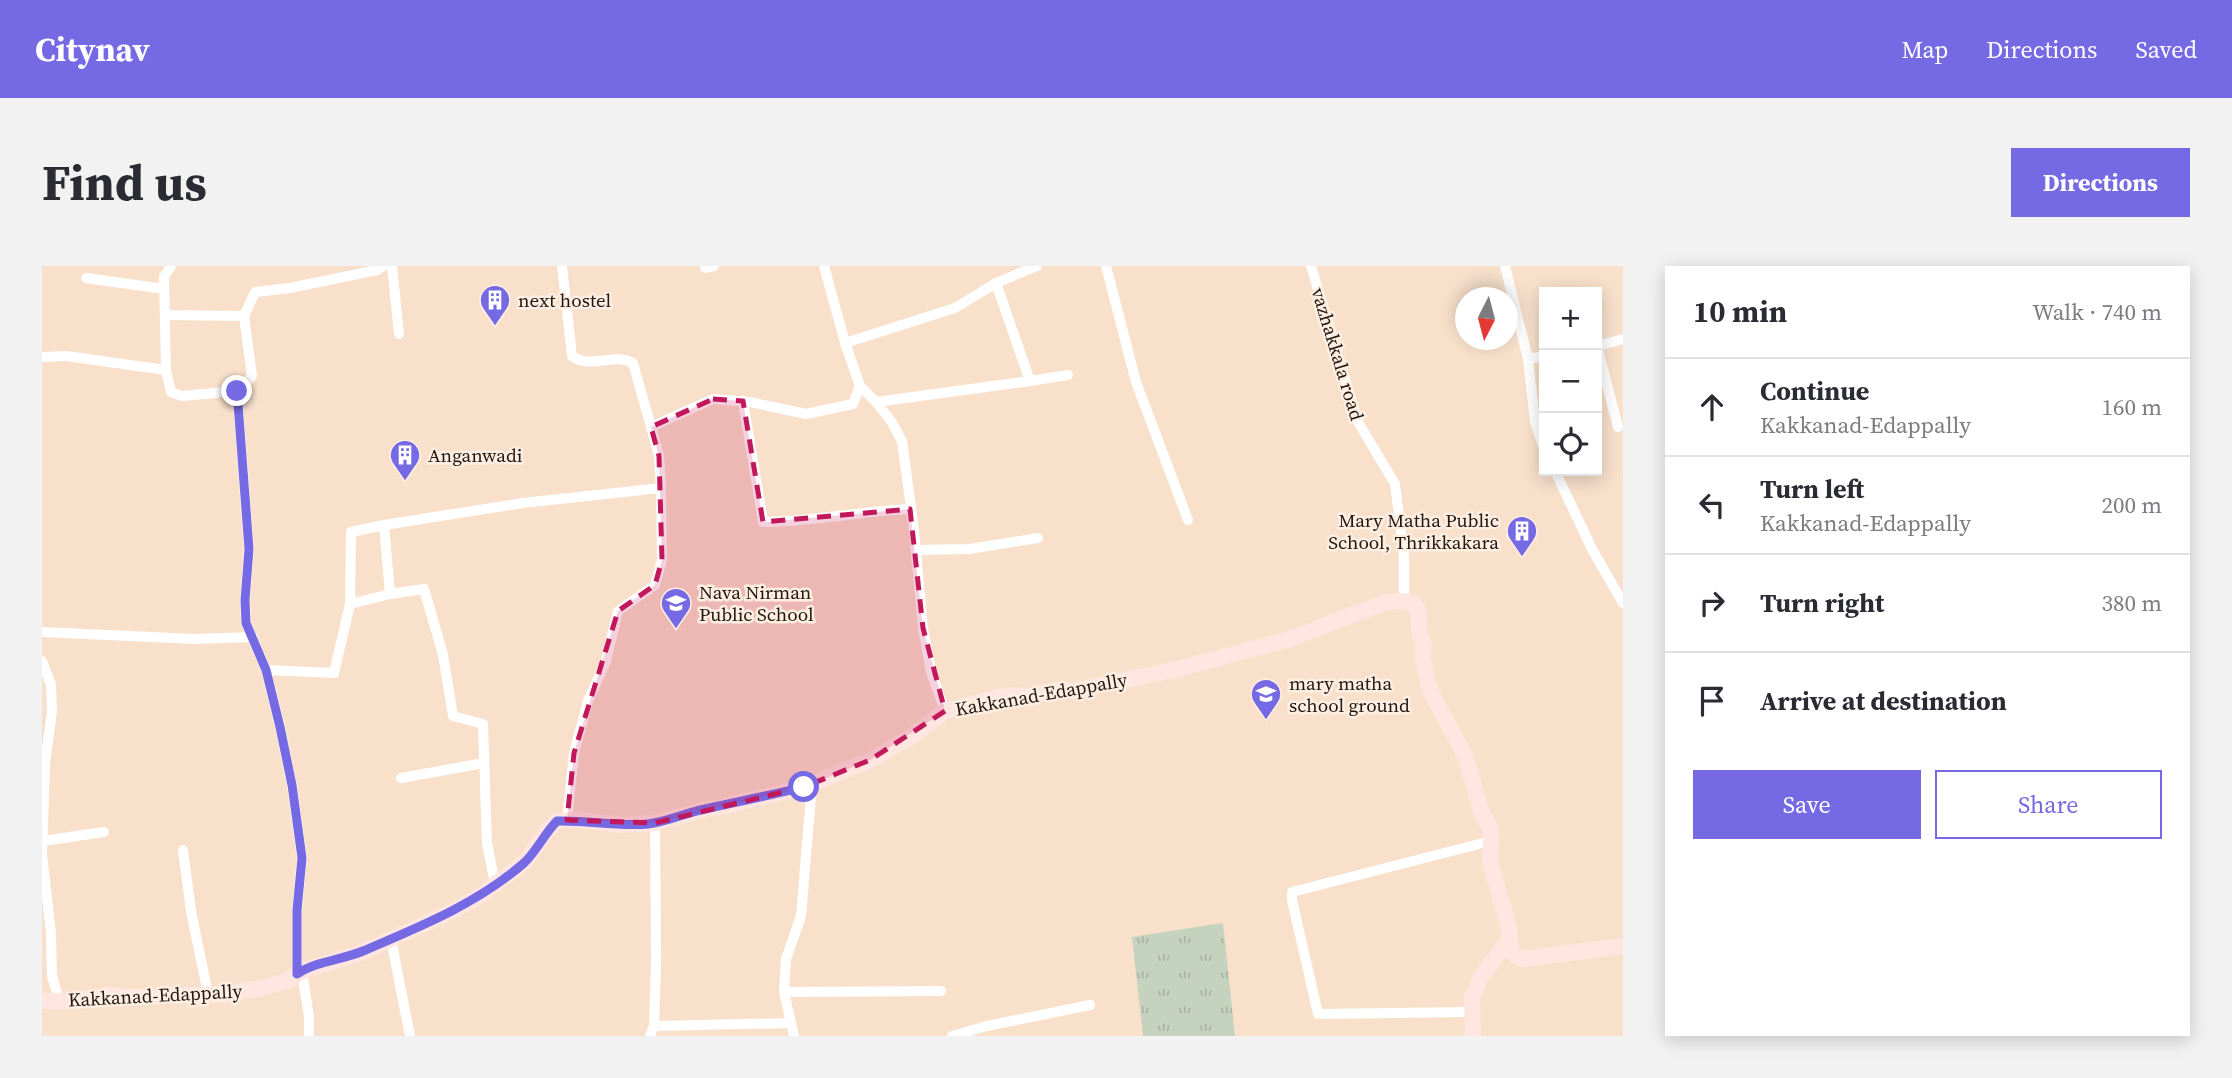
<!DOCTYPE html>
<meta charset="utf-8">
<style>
:root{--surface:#fff;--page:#f2f2f3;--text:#2b2b33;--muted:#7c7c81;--line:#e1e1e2;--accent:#7569e4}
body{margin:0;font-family:"Source Serif 4",serif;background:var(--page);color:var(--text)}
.controls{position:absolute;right:21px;top:21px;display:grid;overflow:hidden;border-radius:0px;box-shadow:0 4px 18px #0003}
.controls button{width:63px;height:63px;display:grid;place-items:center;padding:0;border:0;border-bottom:2px solid var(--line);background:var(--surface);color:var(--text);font:35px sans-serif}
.compass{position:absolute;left:1413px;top:21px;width:63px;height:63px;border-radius:50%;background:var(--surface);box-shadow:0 4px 18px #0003;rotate:186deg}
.stop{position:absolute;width:21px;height:21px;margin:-16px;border:5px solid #7569e4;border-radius:50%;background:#fff}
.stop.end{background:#7569e4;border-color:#fff;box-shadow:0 2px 7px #0008}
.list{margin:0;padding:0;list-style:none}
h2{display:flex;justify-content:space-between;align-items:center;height:91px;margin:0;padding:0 28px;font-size:30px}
h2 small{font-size:23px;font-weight:400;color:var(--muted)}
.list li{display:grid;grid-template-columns:46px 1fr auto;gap:21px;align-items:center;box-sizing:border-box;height:98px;padding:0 28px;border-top:2px solid var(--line)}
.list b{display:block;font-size:26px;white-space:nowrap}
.list p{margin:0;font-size:23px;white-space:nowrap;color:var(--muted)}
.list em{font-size:23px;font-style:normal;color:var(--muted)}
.actions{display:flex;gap:14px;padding:21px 28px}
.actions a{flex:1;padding:16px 0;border:2px solid var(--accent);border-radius:0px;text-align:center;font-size:24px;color:var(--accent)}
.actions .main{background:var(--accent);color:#fff}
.icon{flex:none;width:38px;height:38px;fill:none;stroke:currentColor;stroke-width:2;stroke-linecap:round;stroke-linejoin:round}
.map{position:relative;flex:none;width:1581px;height:770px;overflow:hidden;border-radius:0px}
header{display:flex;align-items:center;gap:42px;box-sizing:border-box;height:98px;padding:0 35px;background:var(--accent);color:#fff}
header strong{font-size:33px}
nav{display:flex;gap:38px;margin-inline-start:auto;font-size:24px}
.intro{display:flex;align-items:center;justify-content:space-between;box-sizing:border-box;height:168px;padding:0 42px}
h1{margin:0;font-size:49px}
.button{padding:18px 32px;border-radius:0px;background:var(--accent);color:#fff;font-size:24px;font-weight:700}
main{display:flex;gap:42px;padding:0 42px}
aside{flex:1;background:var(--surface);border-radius:0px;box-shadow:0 4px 18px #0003}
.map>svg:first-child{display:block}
.park{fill:url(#park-tufts)}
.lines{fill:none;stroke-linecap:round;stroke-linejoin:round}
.street{stroke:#fff;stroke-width:10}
.secondary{stroke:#ffe6e0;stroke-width:16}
.route{stroke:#7569e4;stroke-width:9}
.marked{fill:#c2185b;fill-opacity:0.2;stroke:#c2185b;stroke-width:5;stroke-dasharray:14 9;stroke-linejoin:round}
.labels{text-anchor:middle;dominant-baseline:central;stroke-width:5;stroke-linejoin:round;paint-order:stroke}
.poi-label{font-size:19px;fill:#201810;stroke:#feefe2;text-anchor:start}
.street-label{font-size:19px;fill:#201810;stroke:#feefe2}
</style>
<header>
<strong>Citynav</strong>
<nav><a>Map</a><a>Directions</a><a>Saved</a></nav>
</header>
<div class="intro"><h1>Find us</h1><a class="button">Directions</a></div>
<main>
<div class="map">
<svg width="1581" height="770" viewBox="0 0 1581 770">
<defs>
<pattern id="park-tufts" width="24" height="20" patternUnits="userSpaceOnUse" patternTransform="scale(1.75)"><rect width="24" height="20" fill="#c5d2bd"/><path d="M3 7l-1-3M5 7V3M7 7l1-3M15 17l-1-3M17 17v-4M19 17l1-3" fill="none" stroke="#a9b4a1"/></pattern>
</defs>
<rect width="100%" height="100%" fill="#f8e0cb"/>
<!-- park -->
<polygon class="park" points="1181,657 1193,770 1101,770 1090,671"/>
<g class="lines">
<!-- street -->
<g class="street">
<polyline points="129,0 122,11 124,104 129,126 140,130 195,125 210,110 202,50"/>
<polyline points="350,0 357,68"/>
<path d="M520 0 530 90C548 104 572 86 591 97L609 161"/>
<polyline points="782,0 803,77 818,120 834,136 849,155 860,175 872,265 881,362 889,406 903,445"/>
<polyline points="1064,0 1094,116 1146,254"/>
<polyline points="1269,0 1316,156 1353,218 1362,289 1362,335"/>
<polyline points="1463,0 1486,93 1502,90"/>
<polyline points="663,2 672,0"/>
<polyline points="44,12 122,23"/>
<polyline points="123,49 202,50 213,26 248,22 335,4 341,0"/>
<polyline points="803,77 913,42 954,17 995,0"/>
<polyline points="1555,80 1576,161"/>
<polyline points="1555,80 1581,73"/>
<polyline points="0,91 24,90 124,104"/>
<polyline points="1486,93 1493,156 1502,183"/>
<polyline points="988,115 1026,109"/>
<polyline points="195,125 207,283 203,334 204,357 224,404 238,461 250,519 260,592 255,644 255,708"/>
<path d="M701 135 721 256C771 256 819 245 868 243"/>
<polyline points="834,136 988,115 954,17"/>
<polyline points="1513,205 1551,285 1581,337"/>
<polyline points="874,284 927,283 996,272"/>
<polyline points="348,328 382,323 401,389 411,450 441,458 445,577 453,618"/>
<polyline points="308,338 309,266 342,259"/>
<polyline points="0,366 152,373 211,371"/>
<polyline points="0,395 9,419 10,445 3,498 0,589 9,667 10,710 17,734"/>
<polyline points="224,404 292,407 308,338 348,328 342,259 481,237 619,222"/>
<polyline points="359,512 442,497"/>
<polyline points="525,554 532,487 546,435 564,395 576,345 613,319 620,294 619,222 617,190 609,161 671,133 708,136 764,148 811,138 818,120"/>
<polyline points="1,575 62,566"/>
<polyline points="141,584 149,645 166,728"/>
<polyline points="349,673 368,770"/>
<polyline points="260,705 267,751 267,770"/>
<polyline points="742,726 899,725"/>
<polyline points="1430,746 1276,748 1250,634 1250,626 1449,575"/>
<polyline points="612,760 749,757"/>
<polyline points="608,770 612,760 614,696 613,557"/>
<polyline points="752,770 742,726 744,693 759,650 770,518"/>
<polyline points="910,770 945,760 1048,739"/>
</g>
<!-- secondary -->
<g class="secondary">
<polyline points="0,735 28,735 70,729 89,731 183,728 220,722 245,715 260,705 318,687 365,666 415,643 439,629 484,595 504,566 515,555 537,554 581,559 613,557 664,543 679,541 762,521 828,494 866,473 903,445 956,431 975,429 982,431 1012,424 1031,425 1136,403 1248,373 1344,336 1362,335 1372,338 1376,344 1377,365 1382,379 1380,390 1388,424 1424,492 1439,545 1449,564 1448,596 1467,662 1469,685 1474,690 1481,693 1581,680"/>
<polyline points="1431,770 1430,732 1439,711 1468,672"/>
</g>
</g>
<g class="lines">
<!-- route -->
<path class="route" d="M195 125 207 283 203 334 204 357 224 404 238 461 250 519 260 592 255 644V708C274 695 300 694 321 685 377 661 435 638 482 597 495 585 502 568 515 555 545 554 575 561 606 558 625 556 643 547 663 543 696 536 729 529 762 521"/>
</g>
<!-- marked area -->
<path class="marked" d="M671 133 701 135 721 256 868 243 881 362 903 445 828 494 762 521 613 557 525 554 532 487 576 345 613 319 620 294 617 190 609 161Z"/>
<!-- icons -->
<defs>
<g id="building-pin" transform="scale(1.575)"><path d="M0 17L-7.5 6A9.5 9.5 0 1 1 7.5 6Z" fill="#7569e4" stroke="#feefe2"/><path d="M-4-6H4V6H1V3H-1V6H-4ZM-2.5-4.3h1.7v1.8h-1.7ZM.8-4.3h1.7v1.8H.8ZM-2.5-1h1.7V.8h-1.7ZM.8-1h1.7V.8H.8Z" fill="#fff"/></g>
<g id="school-pin" transform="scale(1.575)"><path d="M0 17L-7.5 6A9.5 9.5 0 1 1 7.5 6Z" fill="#7569e4" stroke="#feefe2"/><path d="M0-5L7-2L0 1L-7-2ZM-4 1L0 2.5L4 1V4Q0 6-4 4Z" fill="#fff"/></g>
</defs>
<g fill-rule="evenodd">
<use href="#building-pin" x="453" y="34"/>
<use href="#building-pin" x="363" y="189"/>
<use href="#building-pin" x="1480" y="265"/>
<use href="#school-pin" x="634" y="337"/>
<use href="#school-pin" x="1224" y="428"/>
</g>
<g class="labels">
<!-- poi labels -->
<g class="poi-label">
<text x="476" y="34">next hostel</text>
<text x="386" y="189">Anganwadi</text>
<text x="1457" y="254" text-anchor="end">Mary Matha Public<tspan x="1457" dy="22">School, Thrikkakara</tspan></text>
<text x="657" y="326">Nava Nirman<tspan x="657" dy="22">Public School</tspan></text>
<text x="1247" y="417">mary matha<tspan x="1247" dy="22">school ground</tspan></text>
</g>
<!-- street labels -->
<g class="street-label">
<text transform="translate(1296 88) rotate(73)">vazhakkala road</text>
<text transform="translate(999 428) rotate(-10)">Kakkanad-Edappally</text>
<text transform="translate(113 729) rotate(-3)">Kakkanad-Edappally</text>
</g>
</g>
</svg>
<div class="controls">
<button>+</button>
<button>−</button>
<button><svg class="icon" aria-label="locate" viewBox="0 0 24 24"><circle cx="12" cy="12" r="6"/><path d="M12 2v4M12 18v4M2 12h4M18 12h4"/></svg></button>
</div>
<svg class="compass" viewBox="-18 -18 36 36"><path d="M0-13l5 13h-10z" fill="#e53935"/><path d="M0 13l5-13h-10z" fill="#7c7c81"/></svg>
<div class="stop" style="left:762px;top:521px"></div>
<div class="stop end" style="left:195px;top:125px"></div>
</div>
<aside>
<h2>10 min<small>Walk · 740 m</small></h2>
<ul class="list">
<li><svg class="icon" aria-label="ahead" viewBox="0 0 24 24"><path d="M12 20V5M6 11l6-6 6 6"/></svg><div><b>Continue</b><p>Kakkanad-Edappally</p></div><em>160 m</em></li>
<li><svg class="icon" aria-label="left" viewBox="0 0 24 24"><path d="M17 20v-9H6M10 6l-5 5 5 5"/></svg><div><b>Turn left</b><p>Kakkanad-Edappally</p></div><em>200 m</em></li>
<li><svg class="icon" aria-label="right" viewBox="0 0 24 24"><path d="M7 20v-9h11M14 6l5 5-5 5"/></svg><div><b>Turn right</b></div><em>380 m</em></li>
<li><svg class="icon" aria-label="arrive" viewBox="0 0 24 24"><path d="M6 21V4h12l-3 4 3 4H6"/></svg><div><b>Arrive at destination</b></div></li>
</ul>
<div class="actions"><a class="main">Save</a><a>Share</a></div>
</aside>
</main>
